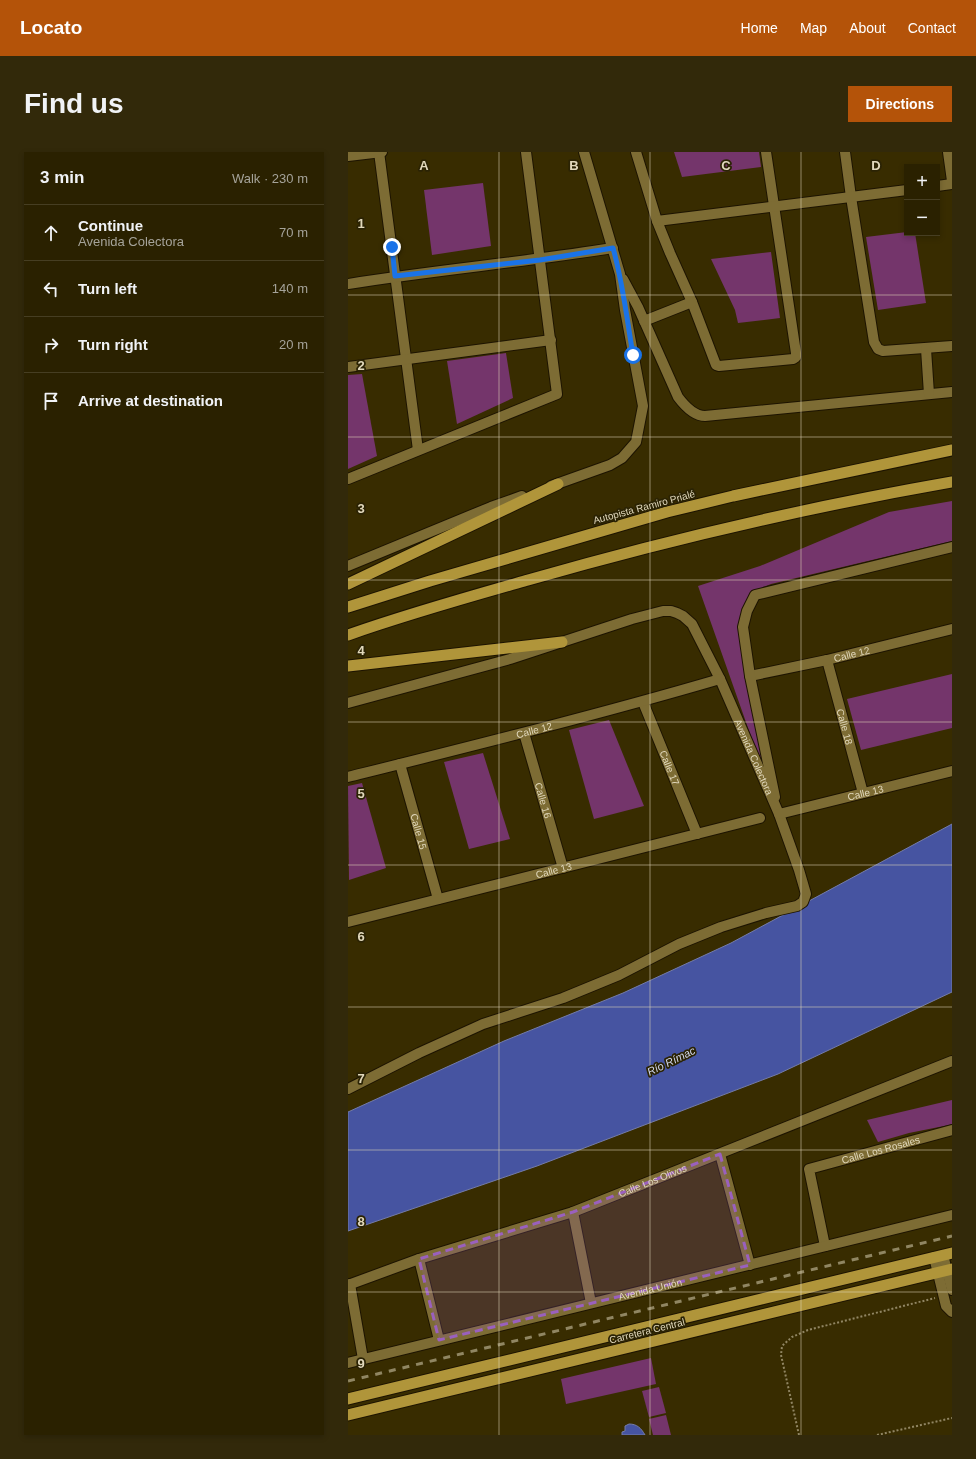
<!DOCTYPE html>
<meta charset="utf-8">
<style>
:root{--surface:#2a2100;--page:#32290a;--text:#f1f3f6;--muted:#a5a399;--line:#463e22;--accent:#b45309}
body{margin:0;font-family:Helvetica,sans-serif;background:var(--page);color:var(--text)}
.controls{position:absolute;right:12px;top:12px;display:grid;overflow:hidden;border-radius:0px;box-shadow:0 2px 6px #0003}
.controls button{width:36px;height:36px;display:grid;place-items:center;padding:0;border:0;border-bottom:1px solid var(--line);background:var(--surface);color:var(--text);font:20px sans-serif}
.stop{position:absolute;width:12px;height:12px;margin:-9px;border:3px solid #1a73e8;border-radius:50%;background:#fff}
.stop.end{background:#1a73e8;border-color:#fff;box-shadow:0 1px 4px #0008}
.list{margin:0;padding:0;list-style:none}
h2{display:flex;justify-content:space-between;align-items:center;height:52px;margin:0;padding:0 16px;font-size:17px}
h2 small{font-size:13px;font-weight:400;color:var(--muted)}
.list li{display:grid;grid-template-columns:26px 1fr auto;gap:12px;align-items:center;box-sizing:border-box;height:56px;padding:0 16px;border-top:1px solid var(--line)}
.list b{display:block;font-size:15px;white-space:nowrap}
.list p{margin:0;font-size:13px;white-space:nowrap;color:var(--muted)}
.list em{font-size:13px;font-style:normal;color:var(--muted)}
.icon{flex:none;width:22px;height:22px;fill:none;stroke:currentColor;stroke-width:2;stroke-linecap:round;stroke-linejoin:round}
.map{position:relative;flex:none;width:604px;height:1283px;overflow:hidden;border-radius:0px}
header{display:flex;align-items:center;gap:24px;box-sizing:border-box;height:56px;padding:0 20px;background:var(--accent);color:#fff}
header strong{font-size:19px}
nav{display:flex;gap:22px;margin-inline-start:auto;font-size:14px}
.intro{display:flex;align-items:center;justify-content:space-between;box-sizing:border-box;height:96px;padding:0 24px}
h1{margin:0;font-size:28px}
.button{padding:10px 18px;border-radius:0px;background:var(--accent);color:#fff;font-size:14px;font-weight:700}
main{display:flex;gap:24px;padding:0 24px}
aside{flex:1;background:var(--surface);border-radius:0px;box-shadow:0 2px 6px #0003}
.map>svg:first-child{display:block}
.green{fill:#74356b}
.water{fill:#4654a1;stroke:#747ca9}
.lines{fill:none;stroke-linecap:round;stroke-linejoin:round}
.minor-casing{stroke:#1d1400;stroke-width:12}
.tertiary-casing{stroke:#1d1400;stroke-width:12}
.trunk-casing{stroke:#1d1400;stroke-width:13}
.path{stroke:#918663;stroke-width:2;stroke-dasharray:2 2;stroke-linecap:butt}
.minor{stroke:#7d6c34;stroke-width:10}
.tertiary{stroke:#7d6c34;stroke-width:10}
.trunk{stroke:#b0953a;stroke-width:11}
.rail{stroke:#908662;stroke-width:3;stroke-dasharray:7 7;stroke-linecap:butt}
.route{stroke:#1a73e8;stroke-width:5}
.marked{fill:#9a60be;fill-opacity:0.2;stroke:#9a60be;stroke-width:3;stroke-dasharray:8 5;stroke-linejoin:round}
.grid{fill:none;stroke:#e1d8bc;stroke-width:1;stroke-opacity:0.55}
.labels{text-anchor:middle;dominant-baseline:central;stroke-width:3.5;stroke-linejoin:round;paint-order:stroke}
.street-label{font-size:10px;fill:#e1d8bc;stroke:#2b2304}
.water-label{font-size:11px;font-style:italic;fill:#d2d8ee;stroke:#2b2304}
.grid-label{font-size:13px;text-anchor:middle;font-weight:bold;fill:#e1d8bc;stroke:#2b2304;stroke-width:3.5;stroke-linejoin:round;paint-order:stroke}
</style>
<header>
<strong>Locato</strong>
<nav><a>Home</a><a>Map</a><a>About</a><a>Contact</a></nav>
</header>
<div class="intro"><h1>Find us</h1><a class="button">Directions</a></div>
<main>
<aside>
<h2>3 min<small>Walk · 230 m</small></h2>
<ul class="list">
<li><svg class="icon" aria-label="ahead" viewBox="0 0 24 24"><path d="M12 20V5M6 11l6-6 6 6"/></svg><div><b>Continue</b><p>Avenida Colectora</p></div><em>70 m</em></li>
<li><svg class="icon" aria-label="left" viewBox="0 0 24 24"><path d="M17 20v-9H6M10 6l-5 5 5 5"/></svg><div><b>Turn left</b></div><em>140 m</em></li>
<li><svg class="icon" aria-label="right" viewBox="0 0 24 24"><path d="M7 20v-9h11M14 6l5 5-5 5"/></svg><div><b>Turn right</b></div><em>20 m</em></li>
<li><svg class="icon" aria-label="arrive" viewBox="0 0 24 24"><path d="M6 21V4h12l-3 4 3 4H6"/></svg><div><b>Arrive at destination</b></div></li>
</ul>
</aside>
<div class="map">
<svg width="604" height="1283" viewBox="0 0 604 1283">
<rect width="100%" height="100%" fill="#382c00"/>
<!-- green -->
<g class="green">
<polygon points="326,0 411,0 413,15 334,25"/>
<polygon points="135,31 143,94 84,103 76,38"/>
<polygon points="559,80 567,81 578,151 530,158 518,85"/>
<polygon points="423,100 432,166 390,171 387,158 363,107"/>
<polygon points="158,201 165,246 109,272 99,209"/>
<polygon points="14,222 29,304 0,317 0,223"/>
<polygon points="604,349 604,389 423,432 404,440 396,457 420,621 412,610 350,434 412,414 541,360"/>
<polygon points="604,522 604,576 513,598 499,547"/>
<polygon points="261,568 296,654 246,667 221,578"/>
<polygon points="135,601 162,687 121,697 96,610"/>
<polygon points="14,631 38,716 1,728 0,634"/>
<polygon points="604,948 604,972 601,973 561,981 530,990 519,968"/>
<polygon points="303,1206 308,1232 218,1252 213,1227"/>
<polygon points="311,1235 318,1261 301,1265 294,1239"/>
<polygon points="318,1263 323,1283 305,1283 301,1267"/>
</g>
<!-- water -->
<g class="water">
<polygon points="604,672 604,840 430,922 189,1014 0,1079 0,960 156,889 275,841 383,791"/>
<path d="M281 1272C289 1272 293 1276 297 1283H274V1280L277 1279V1274Z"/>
</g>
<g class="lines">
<!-- minor casing -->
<g class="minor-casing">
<g id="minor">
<polyline points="31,0 70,298"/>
<polyline points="288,0 309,69 322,101 344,150 368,213 371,214 445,207 448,205 448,201 418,0"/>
<polyline points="497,0 503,45 526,190 530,197 535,199 604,194"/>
<polyline points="600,0 604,29"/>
<polyline points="0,4 34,0"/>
<polyline points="589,34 604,32"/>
<polyline points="309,69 559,38"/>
<path d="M275 127 290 155 330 245C336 253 346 264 357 264L604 240"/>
<path d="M0 132C88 118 177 110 265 96"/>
<polyline points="296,169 344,150"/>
<polyline points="578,197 581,242"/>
<polyline points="0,215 203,188"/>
<polyline points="0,327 209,242 178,0"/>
<polyline points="203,334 262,313 274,306 288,290 295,254 277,158 272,122 236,0"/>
<polyline points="0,414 143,355 174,344"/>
<path id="s1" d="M479 508 515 641"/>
<path id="s2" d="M402 524 479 508 604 477"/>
<path id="s3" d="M295 550 349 682"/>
<path id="s4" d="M0 551 162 507 284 467 315 459H323L329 461 335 464 344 472 372 527 431 662 451 718 458 742 455 750 449 754 418 761 373 775 331 792 271 823 215 846 135 872 71 901 0 937"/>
<path id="s5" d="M176 581 215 716"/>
<path id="s6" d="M52 612 90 747"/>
<path id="s7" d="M0 625C124 594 249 563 372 527"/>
<polyline points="427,645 402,524 395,475 399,459 407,443 604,395"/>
<path id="s8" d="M431 662 604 619"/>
<path id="s9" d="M0 770 412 666"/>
<polyline points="372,1002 402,1113"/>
<polyline points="225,1060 243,1151"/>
<path id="s10" d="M477 1094 461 1017 604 978"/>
<polyline points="71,1107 91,1188"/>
<polyline points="2,1132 15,1207"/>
<path id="s11" d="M0 1133 71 1107 225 1060 604 909"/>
<path id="s12" d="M0 1211 604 1063"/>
</g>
</g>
<!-- tertiary casing -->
<g class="tertiary-casing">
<g id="tertiary">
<polyline points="595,1103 604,1138"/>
<polyline points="586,1105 598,1154 604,1160"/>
</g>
</g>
<!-- trunk casing -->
<g class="trunk-casing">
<g id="trunk">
<polyline points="0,432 210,332"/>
<polyline points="0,455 82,429 319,360 385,344 604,298"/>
<path d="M0 483C59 462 120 445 180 428 319 388 461 355 604 330"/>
<polyline points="0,514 214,490"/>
<polyline points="0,1247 604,1101"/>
<polyline points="0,1263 604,1117"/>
</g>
</g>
<!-- path -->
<g class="path">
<polyline points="451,1283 433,1203 434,1194 444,1185 460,1178 587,1146"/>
<polyline points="529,1283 604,1266"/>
</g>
<!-- minor -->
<use href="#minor" class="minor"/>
<!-- tertiary -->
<use href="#tertiary" class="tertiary"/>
<!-- trunk -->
<use href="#trunk" class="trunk"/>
<!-- rail -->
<polyline class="rail" points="0,1229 604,1084"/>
</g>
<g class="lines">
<!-- route -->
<path class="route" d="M44 95 47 124 192 108 265 96C275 131 279 168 285 203"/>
</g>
<!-- marked area -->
<path class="marked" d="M372 1002 402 1113 91 1188 71 1107 225 1060Z"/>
<!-- grid -->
<path class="grid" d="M151 0V1283M302 0V1283M453 0V1283M0 143H604M0 285H604M0 428H604M0 570H604M0 713H604M0 855H604M0 998H604M0 1140H604"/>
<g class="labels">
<!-- street labels -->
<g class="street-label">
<text transform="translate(296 355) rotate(-15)">Autopista Ramiro Prialé</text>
<text stroke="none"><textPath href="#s2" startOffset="104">Calle 12</textPath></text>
<text stroke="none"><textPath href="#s1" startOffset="69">Calle 18</textPath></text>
<text stroke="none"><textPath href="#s7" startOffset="192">Calle 12</textPath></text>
<text stroke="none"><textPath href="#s4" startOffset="508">Avenida Colectora</textPath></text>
<text stroke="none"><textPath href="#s3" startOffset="71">Calle 17</textPath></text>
<text stroke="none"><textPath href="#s8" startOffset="89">Calle 13</textPath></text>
<text stroke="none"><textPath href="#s5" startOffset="70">Calle 16</textPath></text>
<text stroke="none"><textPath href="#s6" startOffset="70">Calle 15</textPath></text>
<text stroke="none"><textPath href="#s9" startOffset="212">Calle 13</textPath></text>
<text stroke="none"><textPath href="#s10" startOffset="153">Calle Los Rosales</textPath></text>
<text stroke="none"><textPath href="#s11" startOffset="322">Calle Los Olivos</textPath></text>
<text stroke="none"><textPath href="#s12" startOffset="311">Avenida Unión</textPath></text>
<text transform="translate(299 1179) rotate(-14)">Carretera Central</text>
</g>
<!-- water labels -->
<g class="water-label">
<text transform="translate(323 909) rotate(-26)">Río Rímac</text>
</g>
</g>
<g class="grid-label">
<text x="76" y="18">A</text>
<text x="226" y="18">B</text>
<text x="378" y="18">C</text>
<text x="528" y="18">D</text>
<text x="13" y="76">1</text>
<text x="13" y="218">2</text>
<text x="13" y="361">3</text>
<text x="13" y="503">4</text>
<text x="13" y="646">5</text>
<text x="13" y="789">6</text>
<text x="13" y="931">7</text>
<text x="13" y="1074">8</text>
<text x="13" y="1216">9</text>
</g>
</svg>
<div class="controls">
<button>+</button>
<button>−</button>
</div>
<div class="stop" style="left:285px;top:203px"></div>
<div class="stop end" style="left:44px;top:95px"></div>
</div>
</main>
